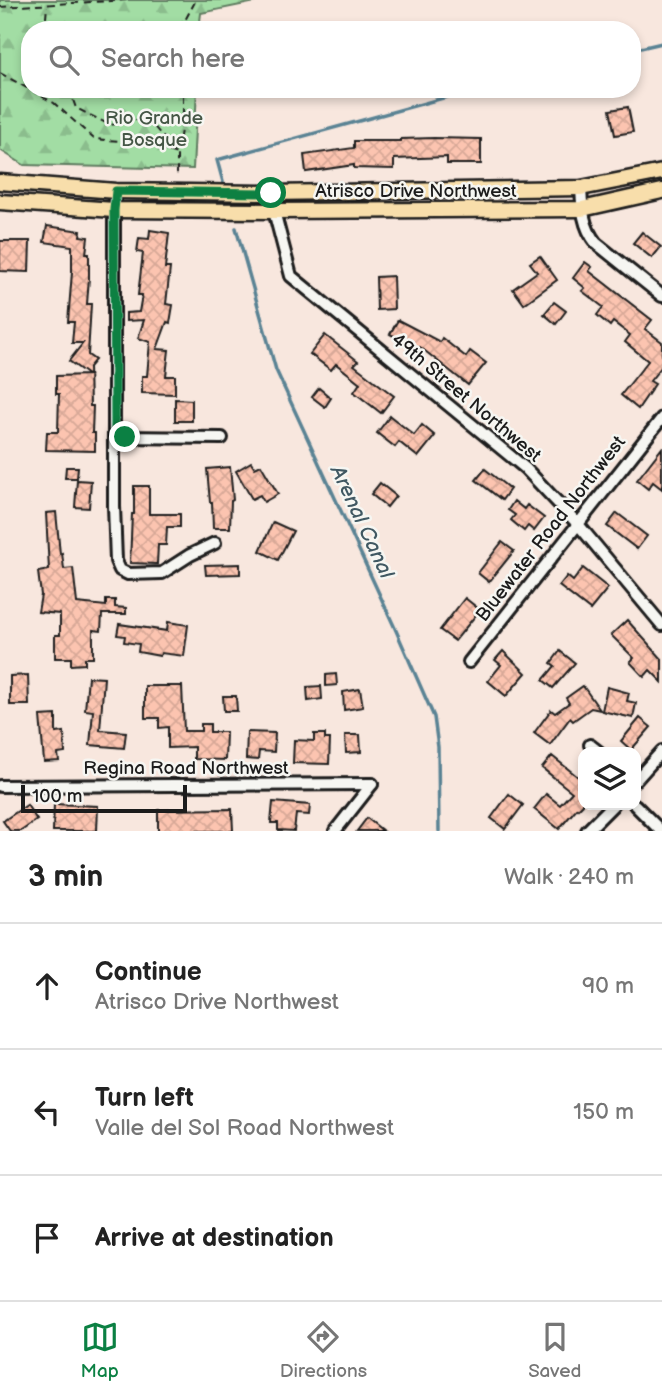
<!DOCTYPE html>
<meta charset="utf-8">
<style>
:root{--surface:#fff;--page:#f6f6f6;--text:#222;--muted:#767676;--line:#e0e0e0;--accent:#0b8043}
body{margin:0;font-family:"Balsamiq Sans",sans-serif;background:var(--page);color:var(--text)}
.controls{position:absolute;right:21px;bottom:21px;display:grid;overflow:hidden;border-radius:14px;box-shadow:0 4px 10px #0003}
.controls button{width:63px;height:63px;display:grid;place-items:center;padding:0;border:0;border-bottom:2px solid var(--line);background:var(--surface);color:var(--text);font:35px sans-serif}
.scale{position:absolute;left:21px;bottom:18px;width:166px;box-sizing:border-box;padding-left:7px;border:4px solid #1c1c1c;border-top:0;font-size:19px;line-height:24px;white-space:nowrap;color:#1c1c1c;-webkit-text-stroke:5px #f6f6f2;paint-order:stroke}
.stop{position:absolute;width:21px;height:21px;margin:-16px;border:5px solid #0b8043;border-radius:50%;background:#fff}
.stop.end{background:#0b8043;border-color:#fff;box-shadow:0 2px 7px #0008}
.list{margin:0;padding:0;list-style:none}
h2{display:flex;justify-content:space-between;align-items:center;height:91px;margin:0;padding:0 28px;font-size:30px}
h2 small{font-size:23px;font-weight:400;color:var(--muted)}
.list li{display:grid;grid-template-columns:46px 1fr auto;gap:21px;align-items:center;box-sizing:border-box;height:126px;padding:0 28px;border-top:2px solid var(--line)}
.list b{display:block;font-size:26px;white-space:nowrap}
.list p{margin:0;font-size:23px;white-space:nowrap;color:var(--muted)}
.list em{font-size:23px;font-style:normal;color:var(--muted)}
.icon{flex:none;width:38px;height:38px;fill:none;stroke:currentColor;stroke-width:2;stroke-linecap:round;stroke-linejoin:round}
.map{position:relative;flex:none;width:662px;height:831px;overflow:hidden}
.search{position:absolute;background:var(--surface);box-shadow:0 4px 10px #0003;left:21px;right:21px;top:21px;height:77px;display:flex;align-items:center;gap:18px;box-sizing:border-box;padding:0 24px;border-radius:28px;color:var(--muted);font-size:26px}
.sheet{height:469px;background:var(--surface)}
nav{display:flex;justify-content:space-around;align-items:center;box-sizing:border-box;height:98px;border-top:2px solid var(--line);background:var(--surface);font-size:19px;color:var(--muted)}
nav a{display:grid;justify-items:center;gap:4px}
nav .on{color:var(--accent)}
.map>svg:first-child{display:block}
.forest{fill:url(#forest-firs);stroke:#5f7c60;stroke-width:2}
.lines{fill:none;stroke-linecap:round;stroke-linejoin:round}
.stream{stroke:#5a8394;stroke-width:3.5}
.building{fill:url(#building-cross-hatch);stroke:#1c1c1c;stroke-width:2}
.minor-casing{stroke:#1c1c1c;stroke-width:16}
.major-casing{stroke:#1c1c1c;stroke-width:19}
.path{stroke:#1c1c1c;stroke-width:2;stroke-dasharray:7 5;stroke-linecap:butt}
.minor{stroke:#f6f6f2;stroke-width:10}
.major{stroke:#f8deab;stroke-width:14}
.route{stroke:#0b8043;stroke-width:9}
.labels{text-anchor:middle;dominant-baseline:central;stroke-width:5;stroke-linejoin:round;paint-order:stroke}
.park-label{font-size:19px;fill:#445645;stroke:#f6f6f2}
.street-label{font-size:19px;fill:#1c1c1c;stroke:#f6f6f2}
.water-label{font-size:21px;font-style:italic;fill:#405862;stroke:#f6f6f2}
</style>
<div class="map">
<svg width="662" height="831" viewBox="0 0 662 831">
<defs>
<pattern id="forest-firs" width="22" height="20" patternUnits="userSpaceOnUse" patternTransform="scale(1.75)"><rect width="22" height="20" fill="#a2dda4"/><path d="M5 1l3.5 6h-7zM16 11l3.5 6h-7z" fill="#8bbd8d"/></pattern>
<pattern id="building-cross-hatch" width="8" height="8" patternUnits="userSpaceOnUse" patternTransform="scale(1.75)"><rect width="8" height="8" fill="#fcc4b0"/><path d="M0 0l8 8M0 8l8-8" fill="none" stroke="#d7a897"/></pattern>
</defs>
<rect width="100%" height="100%" fill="#f8e7de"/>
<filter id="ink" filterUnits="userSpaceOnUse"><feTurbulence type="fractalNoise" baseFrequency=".0143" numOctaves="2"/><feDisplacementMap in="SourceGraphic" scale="14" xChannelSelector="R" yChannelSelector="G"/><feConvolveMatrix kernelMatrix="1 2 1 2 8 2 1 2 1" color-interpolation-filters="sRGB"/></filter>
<g filter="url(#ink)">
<!-- forest -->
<polygon class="forest" points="0,0 265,0 201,13 199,30 30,30 30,89 197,89 193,169 24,165 0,150"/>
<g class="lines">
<!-- stream -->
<g class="stream">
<polyline points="632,50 662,43"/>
<polyline points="223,182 217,160 476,89"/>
<polyline points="236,228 276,370 394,626 434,717 438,747 439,831"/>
</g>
</g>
<!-- building -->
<g class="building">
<polygon points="628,107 633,132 615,135 610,110"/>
<polygon points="434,138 481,139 481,164 447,164 447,157 394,159 394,169 354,168 354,165 306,172 304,155 354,148 354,141 401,141 401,139"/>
<polygon points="47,226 81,231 80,236 88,237 86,254 89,254 89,278 87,304 91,304 88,355 95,360 89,367 90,406 93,406 92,433 95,433 95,451 46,450 47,432 58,432 59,394 56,394 56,376 88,375 69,361 83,343 72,343 74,322 68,322 72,272 72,246 44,242"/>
<polygon points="150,230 169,233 165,268 170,268 166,304 173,305 170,323 167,322 157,349 169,350 166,376 175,376 175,394 142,393 142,376 147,376 150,342 138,338 144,320 126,321 126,313 139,312 142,295 138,295 143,253 137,252 139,238 149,239"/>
<polygon points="642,232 661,247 652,258 633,243"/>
<polygon points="0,241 30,241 29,272 0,271"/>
<polygon points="540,256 557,280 524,304 513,289 537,272 530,263"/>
<polygon points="585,262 592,267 589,271 652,320 645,329 662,342 662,366 650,381 655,384 638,409 621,395 648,361 625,342 630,335 613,322 610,326 597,315 603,307 582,291 585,288 573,278"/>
<polygon points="393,276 394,309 377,310 376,277"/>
<polygon points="554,302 566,311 556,324 544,314"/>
<polygon points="398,320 440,342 442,338 466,357 470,351 486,363 468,385 420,347 418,349 390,334"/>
<polygon points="325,335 358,361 354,365 394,396 381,413 354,392 360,383 336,364 331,370 310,354"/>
<polygon points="319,388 331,398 325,407 312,397"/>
<polygon points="175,399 192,400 192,421 175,421"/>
<polygon points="390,416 414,435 422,425 435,436 418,457 399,442 395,447 377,433"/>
<polygon points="662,448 662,489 653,482 648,489 637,480"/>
<polygon points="251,462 255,468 261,465 278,494 264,502 260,495 252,499 236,471"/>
<polygon points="66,467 78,467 77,478 65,478"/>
<polygon points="230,467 233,500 231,501 230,528 213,528 212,502 210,502 207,469"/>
<polygon points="485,469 510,489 502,500 476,480"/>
<polygon points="77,480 91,481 89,508 75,507"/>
<polygon points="380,483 396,496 387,507 371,494"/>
<polygon points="134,486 149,486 149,514 180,514 180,527 167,527 166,545 158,545 157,564 130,563 132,514 134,514"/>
<polygon points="514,501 524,509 527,505 544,518 534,531 528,526 524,531 511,520 515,515 508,510"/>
<polygon points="56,512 60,554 62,553 64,569 73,568 77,603 106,606 106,600 115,600 115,607 126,608 126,614 102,614 101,631 93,630 93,658 85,658 85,664 71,665 71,658 55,658 55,635 60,635 60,614 38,612 41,595 38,572 49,570 46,513"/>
<polygon points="617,513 647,536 637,549 607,526"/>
<polygon points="273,522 293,531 278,560 260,551"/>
<polygon points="502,542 514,551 489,582 478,573"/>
<polygon points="240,564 240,574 206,575 205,565"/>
<polygon points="583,568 608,588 590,610 559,586 567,576 573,581"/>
<polygon points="465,598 480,610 455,641 440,630"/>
<polygon points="627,620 662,659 662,682 650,670 644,677 630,662 634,658 611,635"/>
<polygon points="168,622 188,625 184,656 161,653 160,656 138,652 139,644 124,642 125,636 117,635 119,624 167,631"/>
<polygon points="503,651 526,673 506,696 488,681 501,665 495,660"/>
<polygon points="560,651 575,663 553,688 543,680 555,666 551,663"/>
<polygon points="336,674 337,685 326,686 326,675"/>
<polygon points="28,675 29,705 10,705 10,676"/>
<polygon points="88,677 104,678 100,730 126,732 124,748 90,745 93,711 85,710"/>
<polygon points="145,686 182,686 184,731 201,731 201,724 210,724 210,732 226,732 225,760 194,759 194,747 168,748 168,727 159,728 159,718 145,718"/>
<polygon points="321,686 322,699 308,701 307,687"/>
<polygon points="583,686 600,710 591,708 573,721 570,718 550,745 534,733 551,710 555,713 569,703 566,698"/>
<polygon points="607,687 629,693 627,701 636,703 633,718 602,711"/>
<polygon points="360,689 363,707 344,710 343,692"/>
<polygon points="223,696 236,696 237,711 224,711"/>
<polygon points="56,715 56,733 64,732 65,753 58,754 59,761 44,762 40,716"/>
<polygon points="640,718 651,727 631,750 621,741"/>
<polygon points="247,732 275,733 274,752 259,751 258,760 246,759"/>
<polygon points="314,734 325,734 325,739 330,739 329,764 293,763 294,740 314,741"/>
<polygon points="345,735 360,735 361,752 346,753"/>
<polygon points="552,756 583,781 583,804 578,809 577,808 559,829 534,809 546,794 560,805 572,792 542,768"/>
<polygon points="509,794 523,805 505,829 491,818"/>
<polygon points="273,802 310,805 309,815 296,814 294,831 278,830 278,823 271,823"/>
<polygon points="54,804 98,806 97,831 53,831"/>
<polygon points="27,805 37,820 21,831 10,831 3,821"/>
<polygon points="232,809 233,831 158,831 158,810"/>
<polygon points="367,818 383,831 357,831"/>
</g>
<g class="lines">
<!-- minor casing -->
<g class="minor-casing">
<g id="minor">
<path d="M581 188C582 208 583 227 596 243L662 296"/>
<polyline points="116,191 114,210 114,506 116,561 120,570 128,574 162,573 190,555 215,543"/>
<polyline points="271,193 274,211 291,276 525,468 577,523 662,625"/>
<polyline points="115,437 222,438"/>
<polyline points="469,662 662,418"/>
<polyline points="590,745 599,752"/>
<polyline points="636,780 662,751"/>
<polyline points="0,786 372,784"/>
<polyline points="635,805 661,831"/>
<polyline points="335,831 372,784"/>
<polyline points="587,831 613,805"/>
</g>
</g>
<!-- major casing -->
<g class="major-casing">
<g id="major">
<polyline points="0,182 116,191 271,193 581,188 662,172"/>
<polyline points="0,202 114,210 274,211 582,209 662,191"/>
</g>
</g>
<!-- path -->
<g class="path">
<polyline points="0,7 129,0"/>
<polyline points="45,30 47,6"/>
<polyline points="183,30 183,24 196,0"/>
<polyline points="0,73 54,103 94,139 145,143 177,154 183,118 183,89"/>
<polyline points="69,89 76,108 110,125 147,118 177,154 177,179"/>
</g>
<!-- minor -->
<use href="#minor" class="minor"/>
<!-- major -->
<use href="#major" class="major"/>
</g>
</g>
<g class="lines" filter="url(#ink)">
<!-- route -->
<polyline class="route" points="125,437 115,437 114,210 116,191 271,193"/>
</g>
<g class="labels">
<!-- park labels -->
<g class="park-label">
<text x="154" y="118">Rio Grande<tspan x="154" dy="22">Bosque</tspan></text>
</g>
<!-- street labels -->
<g class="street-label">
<text x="416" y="191">Atrisco Drive Northwest</text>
<text transform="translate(466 398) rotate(40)">49th Street Northwest</text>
<text transform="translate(551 529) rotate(-52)">Bluewater Road Northwest</text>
<text x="186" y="768">Regina Road Northwest</text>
</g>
<!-- water labels -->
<g class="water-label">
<text transform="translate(362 522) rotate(65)">Arenal Canal</text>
</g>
</g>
</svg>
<div class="controls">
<button><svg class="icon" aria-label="layers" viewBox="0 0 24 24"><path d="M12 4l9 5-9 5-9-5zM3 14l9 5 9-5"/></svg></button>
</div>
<div class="scale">100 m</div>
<div class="stop" style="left:271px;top:193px"></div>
<div class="stop end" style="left:125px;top:437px"></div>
<div class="search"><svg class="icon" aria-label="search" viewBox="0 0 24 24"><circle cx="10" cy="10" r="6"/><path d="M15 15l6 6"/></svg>Search here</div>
</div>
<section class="sheet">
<h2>3 min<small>Walk · 240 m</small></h2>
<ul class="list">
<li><svg class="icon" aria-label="ahead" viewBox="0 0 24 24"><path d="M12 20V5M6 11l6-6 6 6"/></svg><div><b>Continue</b><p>Atrisco Drive Northwest</p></div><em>90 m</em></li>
<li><svg class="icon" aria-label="left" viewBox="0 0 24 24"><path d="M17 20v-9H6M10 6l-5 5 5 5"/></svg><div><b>Turn left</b><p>Valle del Sol Road Northwest</p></div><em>150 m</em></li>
<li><svg class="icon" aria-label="arrive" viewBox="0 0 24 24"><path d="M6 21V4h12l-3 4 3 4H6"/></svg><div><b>Arrive at destination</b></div></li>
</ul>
</section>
<nav>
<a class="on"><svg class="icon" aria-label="map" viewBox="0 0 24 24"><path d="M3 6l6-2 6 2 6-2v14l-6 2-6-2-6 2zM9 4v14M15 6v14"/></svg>Map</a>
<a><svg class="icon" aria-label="directions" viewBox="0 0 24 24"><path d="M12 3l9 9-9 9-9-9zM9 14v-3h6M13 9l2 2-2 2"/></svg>Directions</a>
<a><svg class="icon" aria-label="saved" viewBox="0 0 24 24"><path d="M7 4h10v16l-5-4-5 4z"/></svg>Saved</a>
</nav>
